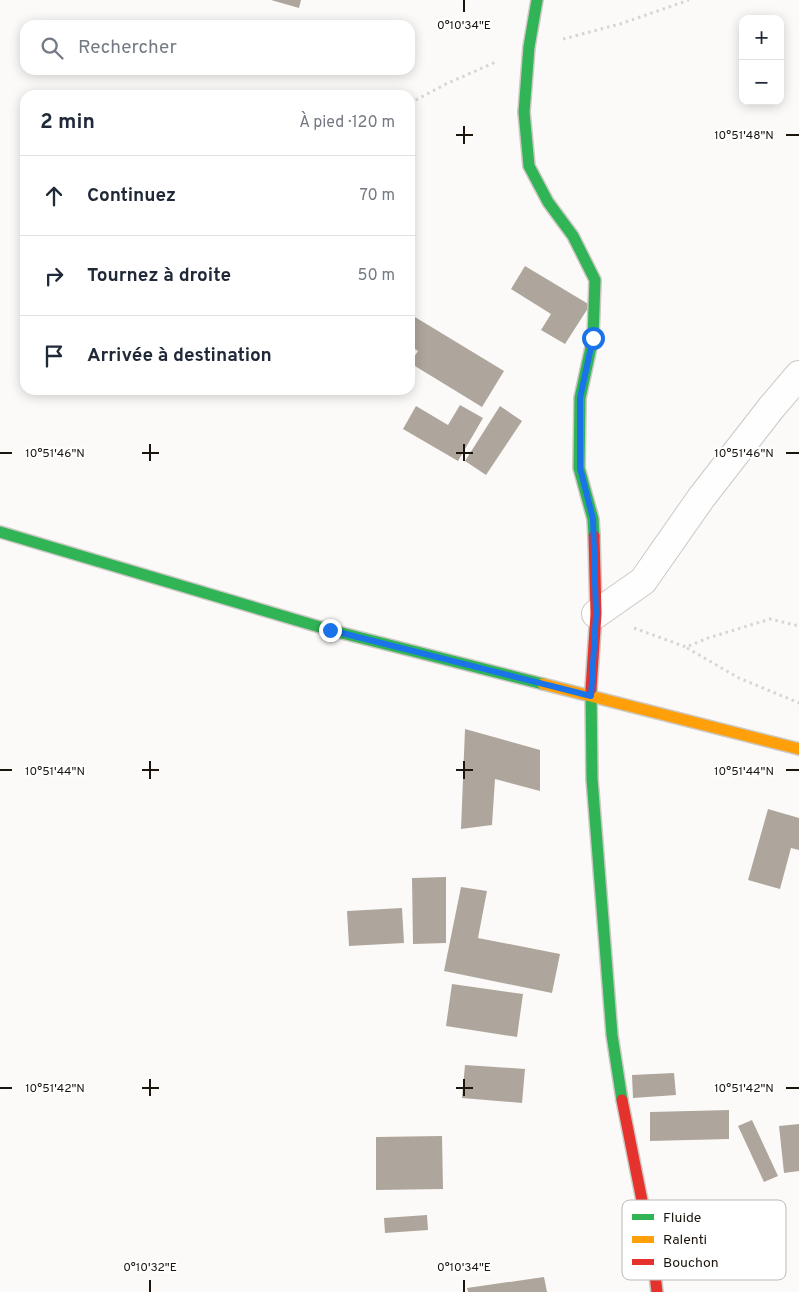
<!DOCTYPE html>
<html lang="fr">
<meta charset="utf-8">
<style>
:root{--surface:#fff;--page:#f6f6f7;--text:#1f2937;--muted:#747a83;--line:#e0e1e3}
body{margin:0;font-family:Overpass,sans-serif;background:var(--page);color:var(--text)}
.controls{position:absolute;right:15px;top:15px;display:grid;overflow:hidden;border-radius:10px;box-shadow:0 2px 12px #0003}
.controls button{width:45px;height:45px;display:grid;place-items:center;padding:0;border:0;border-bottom:1px solid var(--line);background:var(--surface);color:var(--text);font:25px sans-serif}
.stop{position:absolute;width:15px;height:15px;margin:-11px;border:4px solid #1a73e8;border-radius:50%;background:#fff}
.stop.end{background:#1a73e8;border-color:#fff;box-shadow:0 1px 5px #0008}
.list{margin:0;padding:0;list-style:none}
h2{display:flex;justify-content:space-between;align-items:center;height:65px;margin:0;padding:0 20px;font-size:21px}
h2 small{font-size:16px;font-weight:400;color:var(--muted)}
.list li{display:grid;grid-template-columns:32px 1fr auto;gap:15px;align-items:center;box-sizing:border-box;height:80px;padding:0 20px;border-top:1px solid var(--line)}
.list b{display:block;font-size:19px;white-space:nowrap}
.list em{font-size:16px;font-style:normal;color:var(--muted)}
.icon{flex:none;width:28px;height:28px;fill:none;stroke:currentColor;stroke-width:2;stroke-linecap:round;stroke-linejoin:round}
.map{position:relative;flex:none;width:799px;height:1292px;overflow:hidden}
.search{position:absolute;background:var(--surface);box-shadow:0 2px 12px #0003;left:20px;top:20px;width:395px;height:55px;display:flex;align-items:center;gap:12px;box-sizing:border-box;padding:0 18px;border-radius:15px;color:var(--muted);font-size:19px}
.panel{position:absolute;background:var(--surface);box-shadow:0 2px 12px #0003;left:20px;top:90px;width:395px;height:305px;border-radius:15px}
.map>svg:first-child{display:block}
.building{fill:#aea69c}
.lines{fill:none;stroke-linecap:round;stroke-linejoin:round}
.street-casing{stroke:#ccc8c4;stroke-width:30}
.fast-casing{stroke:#ccc8c4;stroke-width:14}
.slow-casing{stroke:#ccc8c4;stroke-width:14}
.jam-casing{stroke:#ccc8c4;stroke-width:14}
.path{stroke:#d6d5d3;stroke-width:3;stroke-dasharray:2.5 4;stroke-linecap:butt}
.street{stroke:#fffefe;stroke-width:28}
.fast{stroke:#30b455;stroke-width:11}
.slow{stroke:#ff9f0a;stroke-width:11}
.jam{stroke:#e5322d;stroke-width:11}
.route{stroke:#1a73e8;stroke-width:6}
.ticks{fill:none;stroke:#1b150e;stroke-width:2}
.key{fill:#fff;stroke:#bbb9b7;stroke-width:1}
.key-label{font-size:14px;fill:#1b150e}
.ticks-label{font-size:12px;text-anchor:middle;fill:#1b150e;stroke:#fff;stroke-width:4;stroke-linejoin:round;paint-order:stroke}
</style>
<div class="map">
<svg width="799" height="1292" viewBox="0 0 799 1292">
<rect width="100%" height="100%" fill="#fcfaf8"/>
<!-- building -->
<g class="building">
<polygon points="271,0 301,0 299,8"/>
<polygon points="525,266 590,305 565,344 541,330 551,314 511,289"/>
<polygon points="410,314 504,371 482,407 410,363 418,351 410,346"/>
<polygon points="460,405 483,418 458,461 403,429 416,406 448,425"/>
<polygon points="500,406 522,421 486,475 465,461"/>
<polygon points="465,729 540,750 540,791 495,779 492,825 461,829"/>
<polygon points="768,809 799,818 799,850 791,848 780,889 748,880"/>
<polygon points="446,877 446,943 413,944 412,878"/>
<polygon points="461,887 487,891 478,938 560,954 552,993 444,971"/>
<polygon points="402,908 404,943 349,946 347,911"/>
<polygon points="452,984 523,994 517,1037 446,1026"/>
<polygon points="465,1065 525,1069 522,1103 462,1098"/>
<polygon points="674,1073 676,1095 633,1098 632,1075"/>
<polygon points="729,1110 729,1139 650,1141 650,1112"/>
<polygon points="752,1120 778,1176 764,1182 738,1126"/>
<polygon points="799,1124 799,1171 784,1173 779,1126"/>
<polygon points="442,1136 443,1189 376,1190 376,1137"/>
<polygon points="427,1215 428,1230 385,1233 384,1218"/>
<polygon points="544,1277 547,1292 468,1292 467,1288"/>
</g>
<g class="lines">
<!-- street casing -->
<g class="street-casing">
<polyline id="street" points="596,614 643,581 701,498 771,408 799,375"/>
</g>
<!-- fast casing -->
<g class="fast-casing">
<g id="fast">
<polyline points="537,0 529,47 524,112 529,166 548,202 573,236 595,280 593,338 580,398 579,468 593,519 594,536"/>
<polyline points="0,532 330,630 543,684"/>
<polyline points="591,689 592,779 612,1035 622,1100"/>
</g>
</g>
<!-- slow casing -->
<g class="slow-casing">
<polyline id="slow" points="543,684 799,749"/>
</g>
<!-- jam casing -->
<g class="jam-casing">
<g id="jam">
<polyline points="591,689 596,614 594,536"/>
<polyline points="622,1100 653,1256 657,1292"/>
</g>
</g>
<!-- path -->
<g class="path">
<polyline points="563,39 620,24 689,0"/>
<polyline points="410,103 446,84 496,62"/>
<polyline points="634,628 686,647 708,638 770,619 799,626"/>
<polyline points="687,648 739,678 799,703"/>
</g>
<!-- street -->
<use href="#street" class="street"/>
<!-- fast -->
<use href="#fast" class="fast"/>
<!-- slow -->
<use href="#slow" class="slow"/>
<!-- jam -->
<use href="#jam" class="jam"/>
</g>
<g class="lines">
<!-- route -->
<polyline class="route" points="330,630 591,696 596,614 593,519 580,468 580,398 593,338"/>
</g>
<!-- ticks -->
<path class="ticks" d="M464 0V12M464 126V144M456 135H473M786 135H799M150 444V461M464 444V461M0 453H12M142 453H159M456 453H473M786 453H799M150 761V779M464 761V779M0 770H12M142 770H159M456 770H473M786 770H799M150 1079V1096M464 1079V1096M0 1088H12M142 1088H159M456 1088H473M786 1088H799M150 1280V1292M464 1280V1292"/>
<!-- legend -->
<rect x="622" y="1200" width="164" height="80" rx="8" class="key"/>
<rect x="632" y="1214" width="22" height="6" fill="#30b455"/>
<rect x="632" y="1236" width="22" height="7" fill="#ff9f0a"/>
<rect x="632" y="1259" width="22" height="6" fill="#e5322d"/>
<g class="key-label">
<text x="663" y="1222">Fluide</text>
<text x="663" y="1244">Ralenti</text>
<text x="663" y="1267">Bouchon</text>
</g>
<g class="ticks-label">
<text x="464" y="29">0°10'34"E</text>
<text x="744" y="139">10°51'48"N</text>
<text x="55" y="457">10°51'46"N</text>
<text x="744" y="457">10°51'46"N</text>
<text x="55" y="775">10°51'44"N</text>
<text x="744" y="775">10°51'44"N</text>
<text x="55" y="1092">10°51'42"N</text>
<text x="744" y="1092">10°51'42"N</text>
<text x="150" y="1271">0°10'32"E</text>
<text x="464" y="1271">0°10'34"E</text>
</g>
</svg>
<div class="controls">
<button>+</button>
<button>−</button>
</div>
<div class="stop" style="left:593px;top:338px"></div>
<div class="stop end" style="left:330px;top:630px"></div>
<div class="search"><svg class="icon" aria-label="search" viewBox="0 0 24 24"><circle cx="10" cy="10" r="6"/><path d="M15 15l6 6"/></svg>Rechercher</div>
<section class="panel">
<h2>2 min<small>À pied · 120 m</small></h2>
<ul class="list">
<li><svg class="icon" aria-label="ahead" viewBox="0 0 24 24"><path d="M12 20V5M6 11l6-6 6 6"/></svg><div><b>Continuez</b></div><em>70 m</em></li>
<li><svg class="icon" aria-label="right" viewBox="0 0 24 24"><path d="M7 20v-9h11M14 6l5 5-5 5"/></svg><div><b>Tournez à droite</b></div><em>50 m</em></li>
<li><svg class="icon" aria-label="arrive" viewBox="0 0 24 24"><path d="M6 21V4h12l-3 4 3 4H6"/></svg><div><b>Arrivée à destination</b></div></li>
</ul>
</section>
</div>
